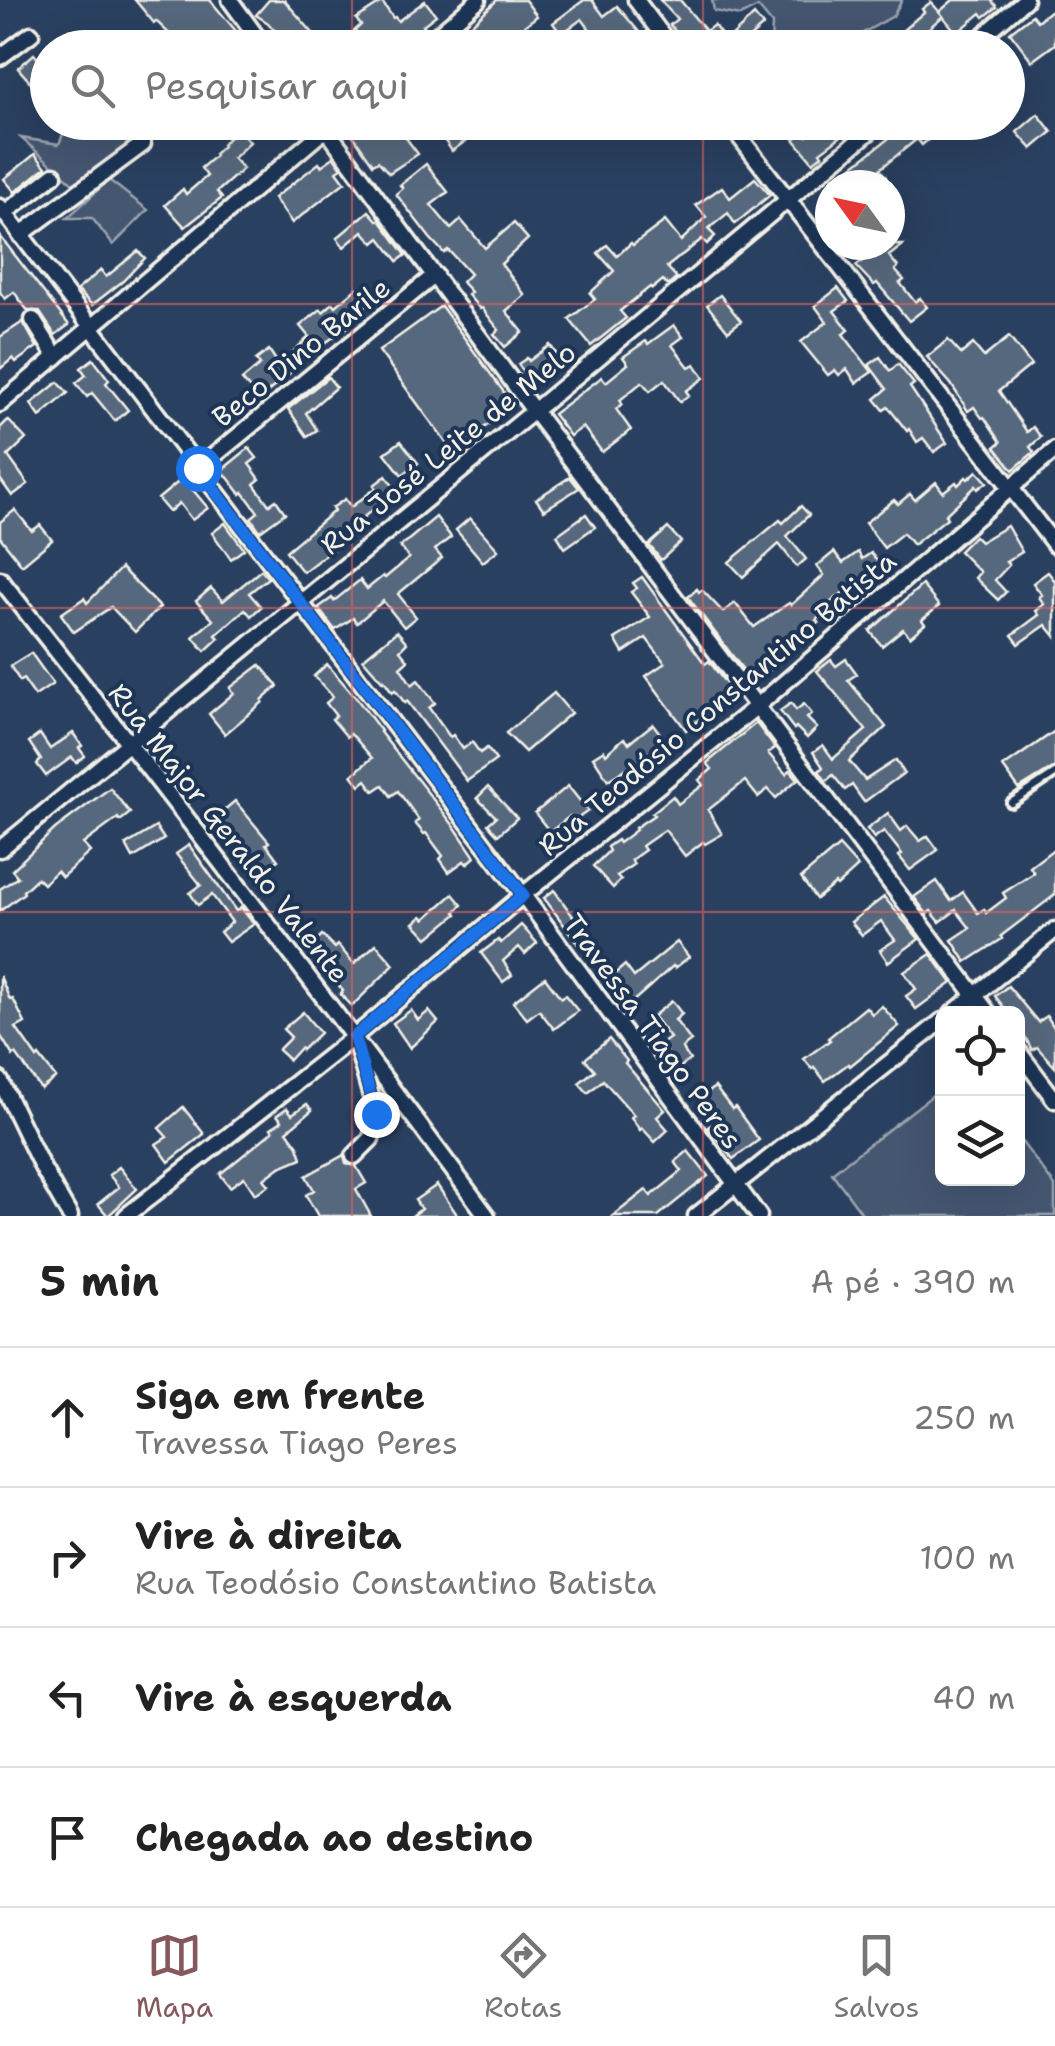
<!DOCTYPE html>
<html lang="pt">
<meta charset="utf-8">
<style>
:root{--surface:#fff;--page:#f6f6f6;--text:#222;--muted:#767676;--line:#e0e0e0;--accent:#85585c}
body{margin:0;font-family:"Shantell Sans",sans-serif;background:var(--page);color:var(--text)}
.controls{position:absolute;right:30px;bottom:30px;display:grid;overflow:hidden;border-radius:15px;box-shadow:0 10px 40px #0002}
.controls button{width:90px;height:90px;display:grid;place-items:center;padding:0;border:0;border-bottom:2px solid var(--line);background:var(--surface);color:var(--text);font:50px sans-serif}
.compass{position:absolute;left:815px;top:170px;width:90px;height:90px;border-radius:50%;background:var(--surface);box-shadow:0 10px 40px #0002;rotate:303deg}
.stop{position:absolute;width:30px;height:30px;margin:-22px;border:8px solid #1a73e8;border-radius:50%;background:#fff}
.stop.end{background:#1a73e8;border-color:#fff;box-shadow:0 2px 10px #0008}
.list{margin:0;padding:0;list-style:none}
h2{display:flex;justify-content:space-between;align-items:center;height:130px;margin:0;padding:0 40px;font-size:42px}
h2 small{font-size:32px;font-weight:400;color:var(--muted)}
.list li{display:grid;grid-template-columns:65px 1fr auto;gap:30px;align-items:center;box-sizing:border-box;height:140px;padding:0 40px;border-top:2px solid var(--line)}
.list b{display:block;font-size:38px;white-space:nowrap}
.list p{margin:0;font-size:32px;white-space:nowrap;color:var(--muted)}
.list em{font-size:32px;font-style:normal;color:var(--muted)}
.icon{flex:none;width:55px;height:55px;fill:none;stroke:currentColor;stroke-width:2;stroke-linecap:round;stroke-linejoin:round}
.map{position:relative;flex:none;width:1055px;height:1216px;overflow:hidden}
.search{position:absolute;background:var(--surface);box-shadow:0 10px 40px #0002;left:30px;right:30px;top:30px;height:110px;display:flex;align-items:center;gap:25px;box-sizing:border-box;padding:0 35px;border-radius:55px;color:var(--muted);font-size:38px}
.sheet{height:690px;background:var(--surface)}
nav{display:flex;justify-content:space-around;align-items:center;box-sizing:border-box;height:140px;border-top:2px solid var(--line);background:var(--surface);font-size:28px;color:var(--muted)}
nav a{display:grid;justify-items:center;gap:5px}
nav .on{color:var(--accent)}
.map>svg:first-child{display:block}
.green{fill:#445771;stroke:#9ca4ac;stroke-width:2.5}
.building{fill:#56677d;stroke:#f4f1e8;stroke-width:2.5}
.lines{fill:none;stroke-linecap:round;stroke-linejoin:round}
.lane-casing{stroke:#f4f1e8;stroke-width:14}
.street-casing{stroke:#f4f1e8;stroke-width:21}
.lane{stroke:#1d3557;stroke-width:6}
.street{stroke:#1d3557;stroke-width:14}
.route{stroke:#1a73e8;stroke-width:12}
.grid{fill:none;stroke:#df6462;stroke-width:2.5;stroke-opacity:0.55}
.labels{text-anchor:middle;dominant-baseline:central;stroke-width:8;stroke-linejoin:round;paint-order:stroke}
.street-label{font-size:28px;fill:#f4f1e8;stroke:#1d3557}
</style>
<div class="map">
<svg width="1055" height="1216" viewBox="0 0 1055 1216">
<rect width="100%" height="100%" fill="#2a4060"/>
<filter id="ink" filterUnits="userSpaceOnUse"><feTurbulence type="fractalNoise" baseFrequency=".01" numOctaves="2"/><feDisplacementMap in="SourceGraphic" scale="20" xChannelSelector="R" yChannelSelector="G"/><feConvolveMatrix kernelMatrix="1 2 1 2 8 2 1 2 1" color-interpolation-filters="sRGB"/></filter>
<g filter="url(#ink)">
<!-- green -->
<g class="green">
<polygon points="712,0 902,0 893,16 838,47 771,48 772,24 758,7 740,16 714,11"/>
<polygon points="68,122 135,123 146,133 76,186 21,138 59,144"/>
<polygon points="109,180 148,210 113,245 92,218 67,218"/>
<polygon points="942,1088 942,1178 1018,1178 1018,1137 1055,1186 1055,1216 864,1216 832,1173"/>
</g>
<!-- building -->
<g class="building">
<polygon points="135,0 210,0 236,31 232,34 242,48 184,48 156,21 154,23"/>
<polygon points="269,0 284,0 326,48 283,48 275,38 278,34 268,23 256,15"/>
<polygon points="497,0 525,0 537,16 510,37 504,29 483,48 461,48 455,40"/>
<polygon points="584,0 592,0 604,16 617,6 640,33 622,48 617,48 607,34 598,40 582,19 561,34 553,23"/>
<polygon points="660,0 680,0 706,31 714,25 726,42 754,15 763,26 738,48 692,48 683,34 680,37 670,25 677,19"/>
<polygon points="953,0 991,0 997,7 984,17 981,13 957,33 939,12"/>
<polygon points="425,1 436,15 423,25 427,30 418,37 413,30 392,48 340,48 355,37 352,33 361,25 356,19 382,2 393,18 395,17 398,21"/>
<polygon points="931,2 943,16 921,35 932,48 902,48 894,38 924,12 922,9"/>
<polygon points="1055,7 1055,44 1032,61 1010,32 1032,15 1037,21"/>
<polygon points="34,54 48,70 48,85 39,92 18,68"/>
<polygon points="1038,114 1052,132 1032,149 1017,132"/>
<polygon points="386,122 394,122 418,154 389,173 378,161 373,164 352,134 361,127 366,134"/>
<polygon points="441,122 469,122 478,132 452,151 435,127"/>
<polygon points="826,122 860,122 820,152 822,155 813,162 794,139 804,132 807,136"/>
<polygon points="910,122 949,122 922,145 917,139 880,169 886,177 876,185 848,185 840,176"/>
<polygon points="238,129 250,142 233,158 243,169 217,192 222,198 185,227 165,205 183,189 186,194 207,176 201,168 215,156 214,154 223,146 222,144"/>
<polygon points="35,154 46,167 15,192 4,179"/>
<polygon points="334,157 342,168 337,171 345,182 292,223 274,198 319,163 321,166"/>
<polygon points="426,164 448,192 431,205 451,229 461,220 485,248 514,223 528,239 501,264 525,295 506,311 523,332 505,347 494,334 499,330 482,308 480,309 468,295 471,292 462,282 470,274 448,250 444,253 430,238 396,194 403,188 400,185"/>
<polygon points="755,178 770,195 735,224 728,213 708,229 715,236 707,244 702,239 667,267 677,278 668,286 663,280 652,289 650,287 620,311 626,318 591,346 569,319 595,299 590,293 614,271 598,253 607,245 617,256 631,243 633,245 665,221 681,241 706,217 696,205 722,187 730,198"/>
<polygon points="369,211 377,220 380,220 406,255 398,261 380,238 374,243 363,231 344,247 337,238"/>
<polygon points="0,236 69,325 55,335 39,311 28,311 14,292 5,299 0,292"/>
<polygon points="883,245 903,245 889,256 898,267 895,270 904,280 900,283 915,302 920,298 927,307 909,321 877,283 874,285 856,266"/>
<polygon points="138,251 145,258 123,281 92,305 77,290 101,270 106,277"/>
<polygon points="357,288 370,302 350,321 352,324 318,348 316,346 286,377 259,399 242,380 260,365 256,360 269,350 279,365 309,337 300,326 321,309 323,312 333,303 336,306"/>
<polygon points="838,288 848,301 834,311 849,330 843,334 872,372 856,383 847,369 839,375 835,370 828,375 801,342 827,322 815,306"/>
<polygon points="720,295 741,321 728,331 707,305"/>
<polygon points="441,306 514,406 452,451 379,351"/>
<polygon points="23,322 37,347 16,362 13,358 0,369 0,337"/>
<polygon points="674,325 683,337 672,345 689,367 695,364 704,378 686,391 689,395 680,402 664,380 650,391 642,382 620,400 622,404 616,409 631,430 602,452 583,427 570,436 553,414 602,377 606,382 628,364 623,357 646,341 648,344"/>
<polygon points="1009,337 1031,365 999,391 1027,432 1033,427 1041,437 1030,447 1034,452 1013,470 995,447 1001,442 984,417 982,418 974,407 968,411 951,384 927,357 948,340 961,354 973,344 984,357"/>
<polygon points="550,345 560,359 529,380 518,364 527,358 529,361"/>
<polygon points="880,357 890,371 898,364 914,384 910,387 947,443 934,452 923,438 917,442 909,429 907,431 888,407 884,410 875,399 887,389 869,365"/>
<polygon points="93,359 109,380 106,383 128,410 115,421 92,393 87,397 76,383 86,375 81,368"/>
<polygon points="328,377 336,387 306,413 317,430 307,436 288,409"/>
<polygon points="58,382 68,393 40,417 31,404"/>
<polygon points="8,420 26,439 8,456 28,484 12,496 0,479 0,428"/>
<polygon points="401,441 418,463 402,475 385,453"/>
<polygon points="249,448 257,458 249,464 260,479 254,484 269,505 276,500 285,513 260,531 251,518 258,512 243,492 241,494 222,470"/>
<polygon points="977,471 987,482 978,489 976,486 945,515 947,518 913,545 903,533 884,548 865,523 894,500 898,504 910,494 915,500 936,482 943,492 956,482 958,485 966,477 968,479"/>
<polygon points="386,476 396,490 347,531 350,534 343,541 303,572 286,551 334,511 332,508 345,499 351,507 376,488 374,485"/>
<polygon points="570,477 579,488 544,510 536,499"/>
<polygon points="183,478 208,508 192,520 179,503 169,512 158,499"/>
<polygon points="801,506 809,515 787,536 806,559 797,567 779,544 743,577 729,562 780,520 783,523"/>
<polygon points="15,510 32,531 40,525 52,540 22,565 0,537 0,522"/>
<polygon points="586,514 595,527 565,548 557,535"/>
<polygon points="436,517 451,537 435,550 442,558 398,594 416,617 404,627 383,601 357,623 353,618 335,630 318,608 332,598 334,601 360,580 367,589 383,576 385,578 409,558 400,547"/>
<polygon points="470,518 498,550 483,562 456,530"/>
<polygon points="225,523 244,549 231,559 212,533"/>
<polygon points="1007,526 1022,552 1006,562 1009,565 995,580 1006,592 998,600 975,578 980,572 959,551 974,536 980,542"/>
<polygon points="668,528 681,542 661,560 649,545"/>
<polygon points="834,552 843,563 858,552 862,559 871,553 881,566 866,578 864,576 829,604 832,606 816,620 819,623 798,636 795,632 771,651 780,662 753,683 688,597 697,589 699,592 702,590 723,612 735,603 754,627 789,603 791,605 824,575 817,566"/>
<polygon points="121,568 160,607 135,632 111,607 74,632 61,614 84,598 87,603"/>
<polygon points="261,570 268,578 249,593 261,607 251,616 245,609 216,635 219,638 205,651 193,637 213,620 196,601 211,588 223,601"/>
<polygon points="1048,572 1055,581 1055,636 1046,625 1019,644 1012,635 1039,615 1036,611 1044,604 1039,597 1042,595 1033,583"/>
<polygon points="642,577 705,664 709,661 733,693 686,730 646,676 665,663 646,638 623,653 615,639 650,617 631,592 637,588 633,583"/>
<polygon points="922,585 939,606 922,620 925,624 910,637 903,629 882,646 870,631"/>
<polygon points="397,631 407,643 400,650 408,660 400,667 412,685 418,680 435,703 429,708 450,737 453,735 463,749 472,742 480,753 487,748 496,760 467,781 407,701 405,703 395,690 392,692 384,680 383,682 363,659"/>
<polygon points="31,653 53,684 35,696 23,679 20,681 10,666"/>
<polygon points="846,659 857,674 848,680 886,727 849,761 865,780 896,760 904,773 864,802 852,785 845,790 833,775 826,781 819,771 823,767 813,752 823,745 833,759 866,730 817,671 831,660 836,666"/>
<polygon points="327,664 357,699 381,731 380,732 454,826 475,857 467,864 464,861 449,872 440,859 443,856 426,833 424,834 415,823 419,820 398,791 391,796 383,785 374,791 366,780 360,785 352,775 372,758 354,737 350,734 347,737 332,719 336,716 326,703 333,697 314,676"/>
<polygon points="260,665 278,686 262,700 263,702 225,734 209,714 234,693 230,688"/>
<polygon points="554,693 571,713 525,752 506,733"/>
<polygon points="791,703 796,710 804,704 812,714 807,718 817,728 807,738 796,727 794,729 780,711"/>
<polygon points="756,723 775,748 768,753 786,774 790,770 798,779 776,798 768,789 758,797 745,781 708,810 722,834 705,844 703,842 685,856 665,830 642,846 645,850 631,860 634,864 617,876 621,880 613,888 593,866 609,851 607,847 617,840 619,843 636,830 635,828 654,815 652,813 673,796 678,804 703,785 699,780 712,769 707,763"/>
<polygon points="653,724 671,748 660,756 657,753 633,774 627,768 608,780 593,757 604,750 606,754 624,738 629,743"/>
<polygon points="1055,731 1055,767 1019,789 1003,767"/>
<polygon points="73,733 82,746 79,748 85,756 76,763 72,757 46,776 37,764 41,760 29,742 40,734 50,749"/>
<polygon points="568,786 588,811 574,821 570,816 550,832 535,813"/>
<polygon points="488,787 517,818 498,835 488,824 496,817 477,798"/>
<polygon points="110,788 130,813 120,821 118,818 83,844 90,852 62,877 57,871 43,884 37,878 23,891 24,893 0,911 0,889 18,877 12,870 55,829"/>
<polygon points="235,801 269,842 266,844 278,860 260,873 248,858 244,860 230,841 235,838 217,816"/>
<polygon points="888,813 901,831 907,826 920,841 928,836 938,850 910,870 899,856 902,854 884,831 874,838 867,829"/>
<polygon points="156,827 164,839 133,858 126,845"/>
<polygon points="189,845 236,911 241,908 254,924 228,942 220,932 232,922 212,895 198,905 190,893 201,885 176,854"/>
<polygon points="839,846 858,867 837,886 835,884 816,899 801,878"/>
<polygon points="1055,848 1055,895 1001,936 1002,939 966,962 952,940 970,928 956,910 940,922 931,911 927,914 914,897 937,881 951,901 963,892 978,913 984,909 986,913 1006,898 1003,893 1034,873 1030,867"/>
<polygon points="554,890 586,934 579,945 544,898"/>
<polygon points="453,894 462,905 455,912 457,914 428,938 414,923 422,916 425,919"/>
<polygon points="884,897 919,939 888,962 880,950 895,940 881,921 862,935 851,922"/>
<polygon points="521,925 537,943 525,954 519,947 503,961 512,975 503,982 481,953 498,940 501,943"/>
<polygon points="322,935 335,948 338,945 354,964 376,944 394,965 352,1006 340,994 343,991 319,961 323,957 312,945"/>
<polygon points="677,942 689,957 675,968 673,966 630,1004 610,978 625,965 634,977"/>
<polygon points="931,954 952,983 916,1009 906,996 916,989 904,972"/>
<polygon points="0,976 10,1000 13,999 25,1023 16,1028 37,1058 39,1056 56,1078 41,1089 16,1054 13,1056 0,1035"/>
<polygon points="545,977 561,998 565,995 578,1011 554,1029 539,1010 527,1019 513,1002"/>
<polygon points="1008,986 1038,1022 1047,1016 1055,1029 1055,1067 1037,1047 1032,1050 1018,1024 1018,1014 1009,1014 995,996"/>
<polygon points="672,1001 682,1014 675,1020 691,1041 682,1048 690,1060 679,1068 660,1045 670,1038 653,1016"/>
<polygon points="882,1006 899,1026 850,1066 848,1064 825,1081 814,1067 812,1069 804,1059 830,1040 828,1038 866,1007 872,1014"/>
<polygon points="411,1010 418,1020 429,1011 438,1022 410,1048 393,1023"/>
<polygon points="303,1012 320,1033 302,1050 300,1048 289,1060 278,1050 291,1037 283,1029"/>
<polygon points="609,1039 627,1061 625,1063 665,1110 657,1117 668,1130 655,1142 642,1128 640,1130 631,1117 634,1115 603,1080 588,1093 579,1083 595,1070 585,1059"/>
<polygon points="715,1087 732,1109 735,1107 759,1140 733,1159 708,1127 719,1119 702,1096"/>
<polygon points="307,1104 312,1110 287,1131 298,1146 302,1158 280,1167 264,1179 269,1185 255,1194 244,1177 230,1187 220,1174 273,1131 271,1128 282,1121 277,1115 287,1108 292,1114"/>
<polygon points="183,1107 204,1134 169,1162 156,1144 167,1137 159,1128"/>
<polygon points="688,1151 708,1176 658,1216 613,1216 646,1190 651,1196 682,1171 675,1162"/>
<polygon points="344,1155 346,1163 356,1166 366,1183 356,1189 371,1216 318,1216 306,1195 314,1190 306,1176"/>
<polygon points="119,1167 137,1189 108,1216 98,1204 119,1187 109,1175"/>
<polygon points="437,1185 458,1216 412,1216 421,1209 415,1200"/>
</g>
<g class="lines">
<!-- lane casing -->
<g class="lane-casing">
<polyline id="lane" points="1011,803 1055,774"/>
</g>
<!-- street casing -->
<g class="street-casing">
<g id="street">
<polyline points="230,0 265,48"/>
<polyline points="636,0 672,48"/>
<polyline points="422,48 478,0"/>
<polyline points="969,48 1025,0"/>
<polyline points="0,57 31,34"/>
<polyline points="321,122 534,411 989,1014"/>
<polyline points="728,122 1055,545"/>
<polyline points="0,207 523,895 759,1216"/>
<polyline points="5,213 54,175"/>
<polyline points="20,235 143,144"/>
<polyline points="33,320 56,357"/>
<polyline points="0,404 334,122"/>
<polyline points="199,468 435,275"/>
<path d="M0 579C166 789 328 1001 487 1216"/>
<polyline points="0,849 534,411 881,122"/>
<polyline points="952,1014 1055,930"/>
<polyline points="1018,1051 1055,1100"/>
<polyline points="0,1080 42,1167 70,1216"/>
<polyline points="354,1156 371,1139 376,1114 357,1047"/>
<polyline points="126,1216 354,1037 523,895 756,707 1055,450"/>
<polyline points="696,1216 942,1021"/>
</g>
</g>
<!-- lane -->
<use href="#lane" class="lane"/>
<!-- street -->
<use href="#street" class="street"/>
</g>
</g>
<g class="lines" filter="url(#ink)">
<!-- route -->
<polyline class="route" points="198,468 523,895 354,1037 376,1114"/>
</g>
<!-- grid -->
<path class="grid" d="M352 0V48M703 0V48M352 122V1216M703 122V1216M0 304H1055M0 608H1055M0 912H1055"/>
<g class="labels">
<!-- street labels -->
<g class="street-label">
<text transform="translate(301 352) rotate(-39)">Beco Dino Barile</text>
<text transform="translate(448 448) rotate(-39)">Rua José Leite de Melo</text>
<text transform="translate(717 703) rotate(-40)">Rua Teodósio Constantino Batista</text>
<text transform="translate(229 833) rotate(52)">Rua Major Geraldo Valente</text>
<text transform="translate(653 1031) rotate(54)">Travessa Tiago Peres</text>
</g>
</g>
</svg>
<div class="controls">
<button><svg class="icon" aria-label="locate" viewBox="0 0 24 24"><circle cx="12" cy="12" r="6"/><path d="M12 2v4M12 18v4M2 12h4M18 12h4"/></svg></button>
<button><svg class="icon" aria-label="layers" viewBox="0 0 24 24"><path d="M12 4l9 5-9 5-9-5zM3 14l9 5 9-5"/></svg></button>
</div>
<svg class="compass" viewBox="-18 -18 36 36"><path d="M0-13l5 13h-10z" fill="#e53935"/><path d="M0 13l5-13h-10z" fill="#767676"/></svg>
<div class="stop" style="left:198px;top:468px"></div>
<div class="stop end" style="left:376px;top:1114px"></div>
<div class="search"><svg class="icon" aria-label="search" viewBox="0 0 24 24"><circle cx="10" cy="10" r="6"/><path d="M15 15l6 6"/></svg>Pesquisar aqui</div>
</div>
<section class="sheet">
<h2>5 min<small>A pé · 390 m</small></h2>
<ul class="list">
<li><svg class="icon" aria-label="ahead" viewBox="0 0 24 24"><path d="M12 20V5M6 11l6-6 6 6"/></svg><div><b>Siga em frente</b><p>Travessa Tiago Peres</p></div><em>250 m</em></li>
<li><svg class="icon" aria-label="right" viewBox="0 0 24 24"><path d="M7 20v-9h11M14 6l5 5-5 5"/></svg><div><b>Vire à direita</b><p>Rua Teodósio Constantino Batista</p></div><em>100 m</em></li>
<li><svg class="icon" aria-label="left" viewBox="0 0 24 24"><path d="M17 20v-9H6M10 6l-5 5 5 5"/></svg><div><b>Vire à esquerda</b></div><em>40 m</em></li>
<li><svg class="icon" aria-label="arrive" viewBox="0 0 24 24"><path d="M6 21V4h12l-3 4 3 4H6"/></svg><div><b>Chegada ao destino</b></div></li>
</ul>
</section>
<nav>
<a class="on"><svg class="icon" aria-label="map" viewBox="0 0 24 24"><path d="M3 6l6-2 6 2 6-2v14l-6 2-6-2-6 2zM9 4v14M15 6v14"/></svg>Mapa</a>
<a><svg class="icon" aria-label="directions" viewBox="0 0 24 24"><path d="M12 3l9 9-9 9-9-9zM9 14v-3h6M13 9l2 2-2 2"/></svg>Rotas</a>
<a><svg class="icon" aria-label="saved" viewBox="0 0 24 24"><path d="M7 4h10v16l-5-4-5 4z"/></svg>Salvos</a>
</nav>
